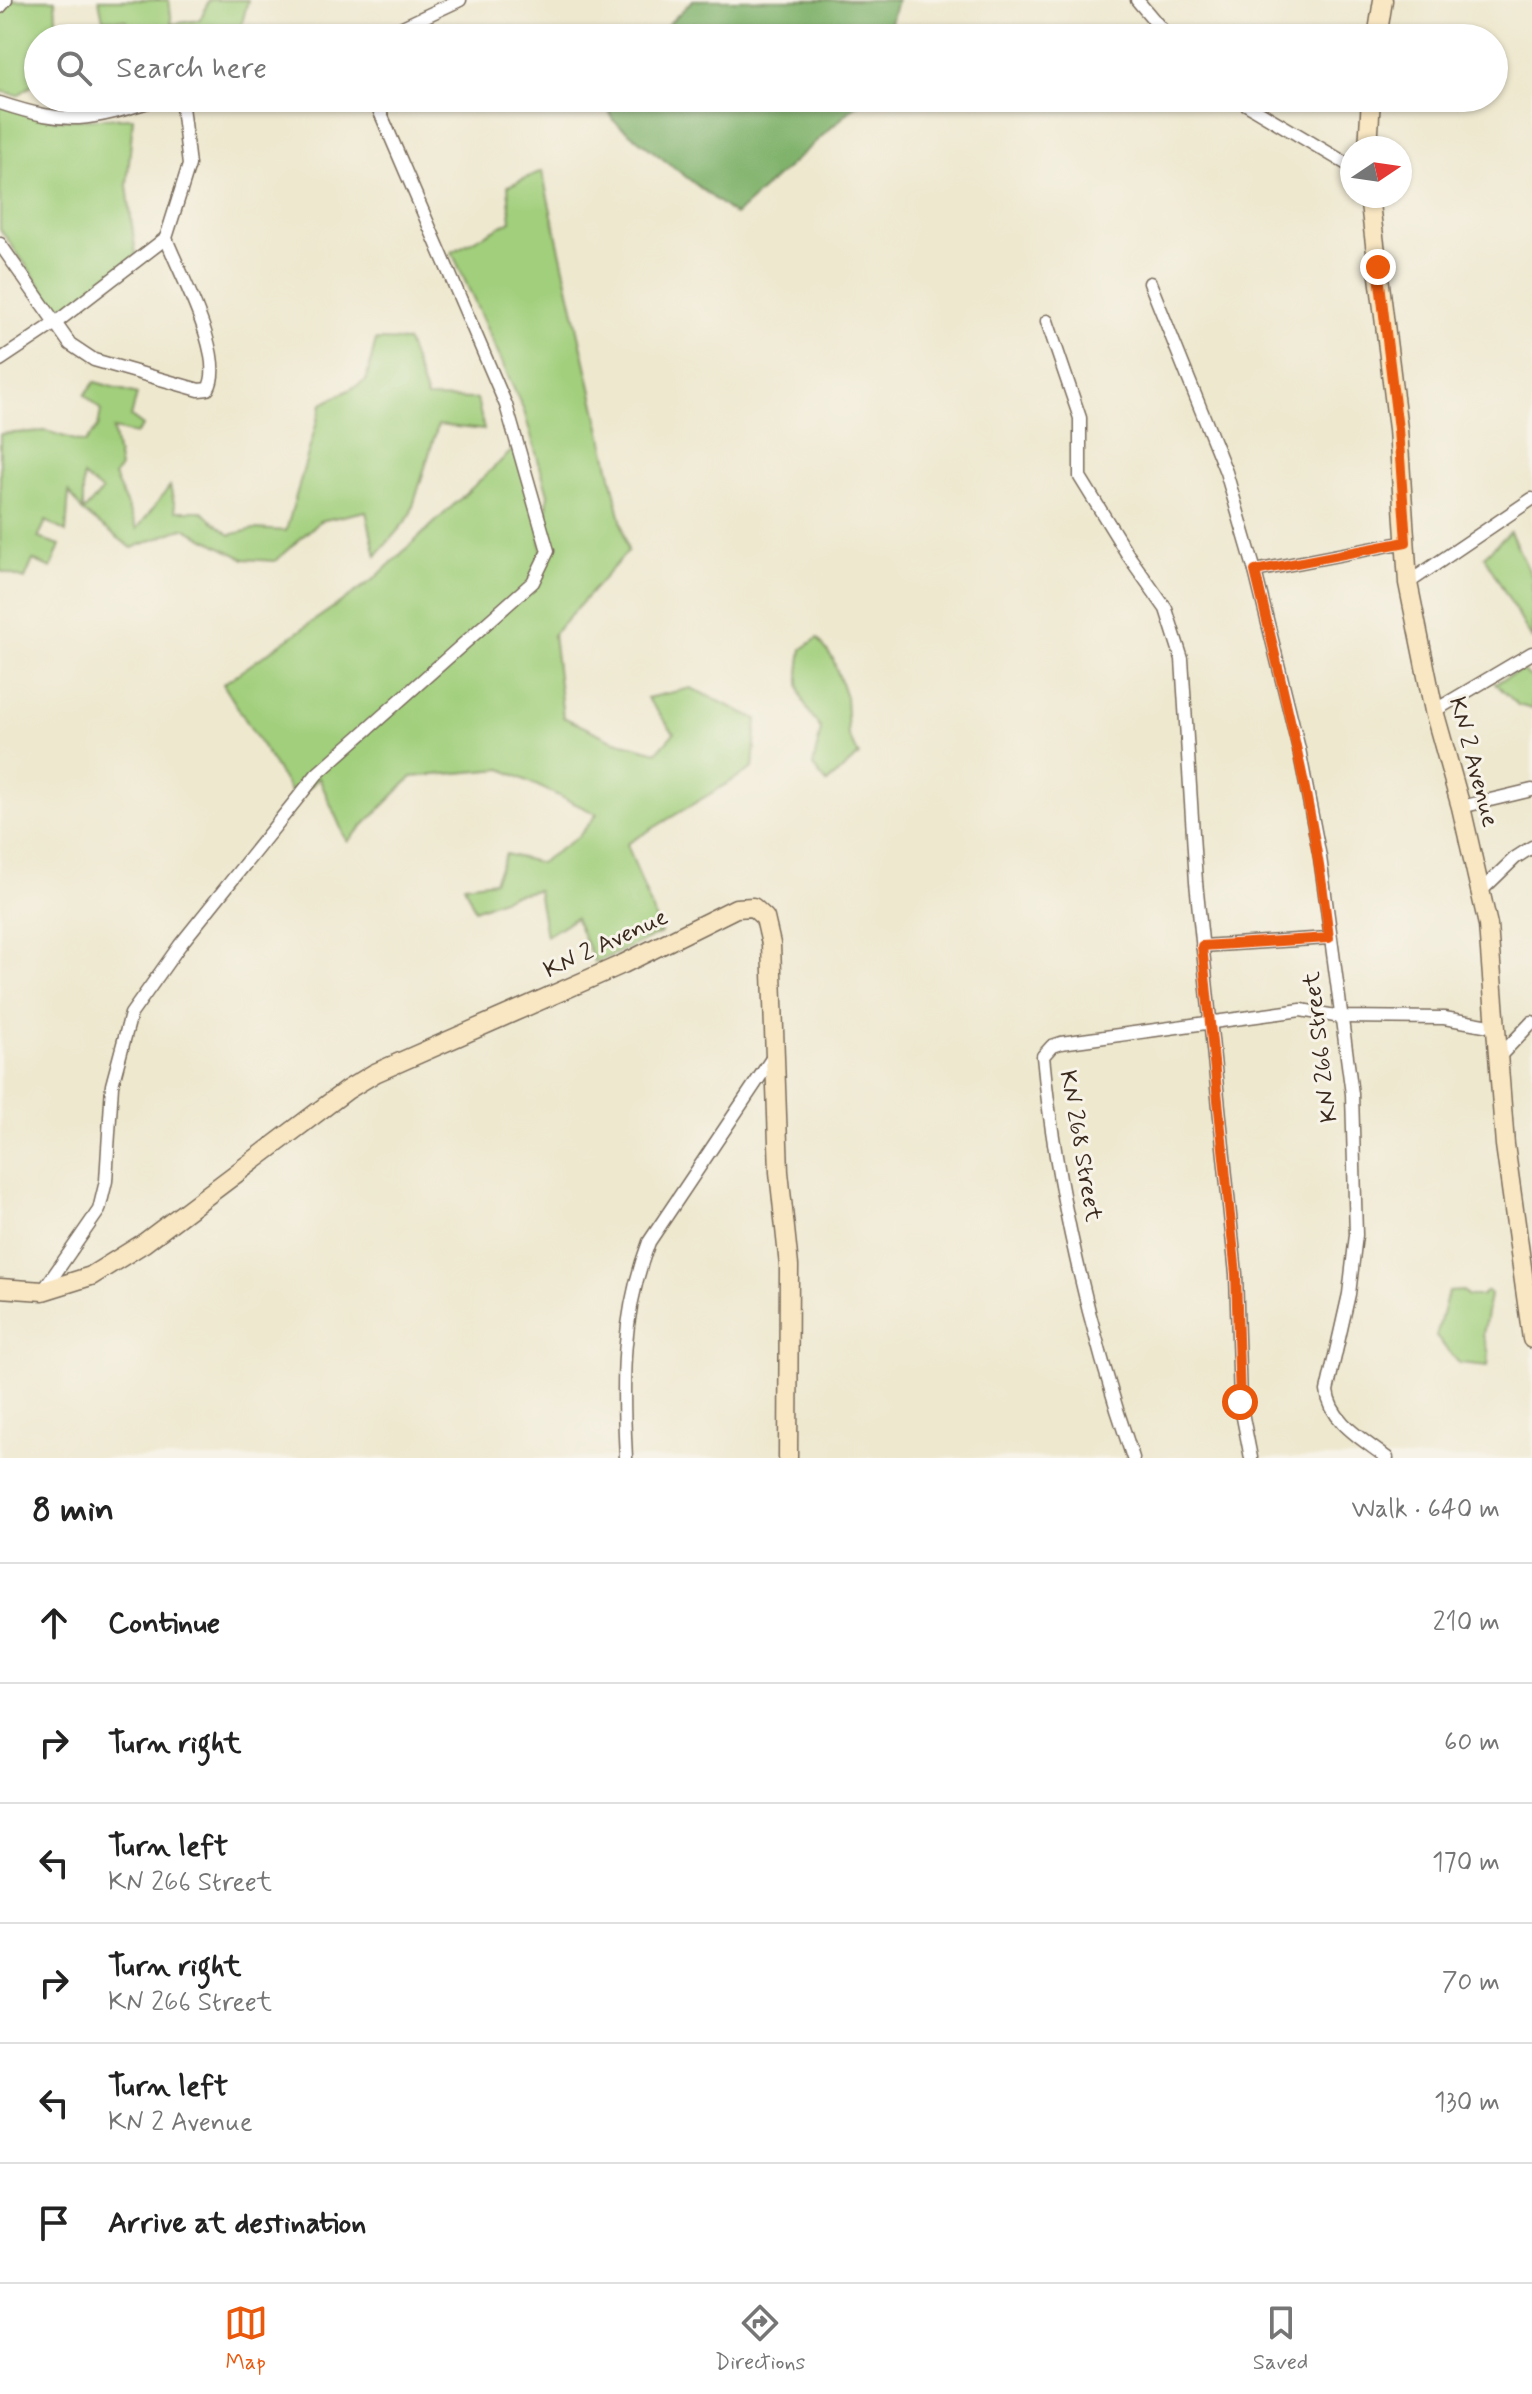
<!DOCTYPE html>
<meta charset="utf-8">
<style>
:root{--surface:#fff;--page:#f2f2f2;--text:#222;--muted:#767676;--line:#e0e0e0;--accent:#ea580c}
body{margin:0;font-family:Mynerve,sans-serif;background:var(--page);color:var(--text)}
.compass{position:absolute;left:1340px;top:136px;width:72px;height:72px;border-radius:50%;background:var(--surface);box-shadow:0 2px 6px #0004;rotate:77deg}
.stop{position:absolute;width:24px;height:24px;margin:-18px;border:6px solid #ea580c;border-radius:50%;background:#fff}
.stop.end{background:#ea580c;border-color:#fff;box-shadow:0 2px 8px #0008}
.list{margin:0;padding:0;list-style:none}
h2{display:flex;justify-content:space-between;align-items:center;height:104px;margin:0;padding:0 32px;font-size:34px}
h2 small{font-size:26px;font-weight:400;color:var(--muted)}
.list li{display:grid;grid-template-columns:52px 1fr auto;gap:24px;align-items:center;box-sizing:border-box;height:120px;padding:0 32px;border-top:2px solid var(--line)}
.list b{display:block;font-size:30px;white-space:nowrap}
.list p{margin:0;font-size:26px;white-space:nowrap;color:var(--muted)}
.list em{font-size:26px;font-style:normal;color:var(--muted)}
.icon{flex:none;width:44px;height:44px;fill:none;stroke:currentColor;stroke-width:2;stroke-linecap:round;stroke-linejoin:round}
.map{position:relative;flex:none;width:1532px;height:1458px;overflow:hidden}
.search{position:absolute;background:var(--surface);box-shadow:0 2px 6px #0004;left:24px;right:24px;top:24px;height:88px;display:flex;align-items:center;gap:20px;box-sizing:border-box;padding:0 28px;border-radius:44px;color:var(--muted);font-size:30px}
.sheet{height:824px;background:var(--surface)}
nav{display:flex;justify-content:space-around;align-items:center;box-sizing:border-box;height:112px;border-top:2px solid var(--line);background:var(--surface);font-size:22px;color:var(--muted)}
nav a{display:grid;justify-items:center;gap:4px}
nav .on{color:var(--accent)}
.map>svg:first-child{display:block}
.green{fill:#a1cf7c;stroke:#6e7c4d;stroke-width:2;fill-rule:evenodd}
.forest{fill:#80b26c;stroke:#5e6e45;stroke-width:2}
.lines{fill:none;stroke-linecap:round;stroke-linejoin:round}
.minor-casing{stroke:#7a6c5c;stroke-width:15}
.secondary-casing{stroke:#7a6c5c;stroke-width:21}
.minor{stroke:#fff;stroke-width:12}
.secondary{stroke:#f9e7c3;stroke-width:18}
.route{stroke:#ea580c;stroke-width:10}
.labels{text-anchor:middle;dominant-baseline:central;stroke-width:6;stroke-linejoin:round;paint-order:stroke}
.street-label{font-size:24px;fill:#3b2a1e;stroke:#f7f3e8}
</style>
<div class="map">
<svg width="1532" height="1458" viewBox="0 0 1532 1458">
<rect width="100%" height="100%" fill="#f7f3e8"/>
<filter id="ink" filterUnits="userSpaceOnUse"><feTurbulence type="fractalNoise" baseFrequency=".0125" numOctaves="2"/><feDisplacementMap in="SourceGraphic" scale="16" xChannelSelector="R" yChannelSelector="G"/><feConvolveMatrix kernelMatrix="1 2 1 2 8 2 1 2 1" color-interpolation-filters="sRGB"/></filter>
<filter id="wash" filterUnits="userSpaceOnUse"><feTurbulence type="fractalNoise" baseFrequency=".006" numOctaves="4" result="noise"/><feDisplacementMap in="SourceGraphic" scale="32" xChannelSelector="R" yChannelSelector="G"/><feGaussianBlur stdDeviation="1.8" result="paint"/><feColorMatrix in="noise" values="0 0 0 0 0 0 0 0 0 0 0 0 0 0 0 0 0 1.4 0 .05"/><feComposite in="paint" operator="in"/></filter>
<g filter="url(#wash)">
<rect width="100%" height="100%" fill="#eee8cf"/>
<!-- green -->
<g class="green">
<polygon points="12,0 55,0 57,38 38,38 38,81 18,95 0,91 0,15"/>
<polygon points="99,0 169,0 172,24 200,20 209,0 248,0 240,31 283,33 287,38 130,38 126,20 103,19"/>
<polygon points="57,98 100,98 95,106 100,111 60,114 62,105"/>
<polygon points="0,105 57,120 133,118 127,185 136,256 63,317 0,229"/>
<polygon points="542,171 628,551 553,635 563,717 612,740 657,752 674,733 647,698 691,688 757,719 753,768 627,844 661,933 595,963 575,918 546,936 538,890 512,895 475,910 464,885 494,881 506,854 540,863 579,836 597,814 502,769 412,777 347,842 319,778 296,800 223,684 374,579 518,445 536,503 543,562 548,494 524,411 452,252 511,221 508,186"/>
<path d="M376 340 407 341 427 398 477 399 484 430 438 425 410 516 376 556 366 511 320 521 275 561 244 559 184 528 132 548 83 512 69 492 66 532 46 521 38 538 60 545 51 568 33 560 25 579 0 571V434L46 431 85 443 98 427 101 410 85 395 95 382 137 394 131 417 143 426 136 434 113 429 120 468 114 476 137 529 170 486 176 511H201L230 535 254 529 286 531 322 404 366 381ZM83 476 102 491 84 511H83Z"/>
<polygon points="1510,532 1532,577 1532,639 1484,556"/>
<path d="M818 638 833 659 846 697 848 735 859 755 827 783 813 766 821 729C797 696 796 690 802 649Z"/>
<polygon points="1522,670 1532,678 1532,709 1518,705 1495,683"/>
<polygon points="1463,1291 1468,1296 1481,1296 1487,1291 1490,1295 1483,1335 1489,1353 1488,1366 1459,1363 1436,1337 1448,1292"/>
</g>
<!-- forest -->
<g class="forest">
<polygon points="693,0 897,0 887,38 654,38"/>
<polygon points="604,98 864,98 735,215 613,120"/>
</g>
</g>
<g filter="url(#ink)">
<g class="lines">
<!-- minor casing -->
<g class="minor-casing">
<g id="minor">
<polyline points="1137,0 1169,38"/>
<polyline points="0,7 6,0"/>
<polyline points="379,38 460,0"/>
<polyline points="1236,98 1352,167"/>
<path d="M0 103C73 127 90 120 161 98"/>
<path d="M0 244 70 344 94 360 199 390 208 389C227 357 178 271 166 238L189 165 181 98"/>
<polyline points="1150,283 1226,472 1255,571"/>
<polyline points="1047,321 1080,418 1080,477 1128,555 1166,609 1182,659 1196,882 1236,1274 1240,1402 1251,1458"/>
<polyline points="0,360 54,324 166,238"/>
<polyline points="1408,583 1532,499"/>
<polyline points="1434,711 1532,653"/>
<polyline points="1461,807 1532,790"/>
<polyline points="1482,890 1515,858 1532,847"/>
<polyline points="1202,946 1329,938"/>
<polyline points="1497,1059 1532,1022"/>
<polyline points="43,1291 99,1210 106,1181 112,1085 131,1014 180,945 317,774 533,582 548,551 506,405 374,98"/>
<path d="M626 1458C622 1381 621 1315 649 1242L773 1057"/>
<path d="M1133 1458C1090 1334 1055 1186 1043 1056L1052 1046 1061 1043 1301 1010 1341 1017 1444 1018 1496 1027"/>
<path d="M1387 1458C1364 1440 1330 1422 1327 1391L1349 1294 1356 1235 1352 1094 1320 857 1299 749 1255 571 1406 542"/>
</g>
</g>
<!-- secondary casing -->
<g class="secondary-casing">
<g id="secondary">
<polyline points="1377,38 1383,0"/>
<polyline points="1368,148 1371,98"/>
<polyline points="1369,196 1398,429 1408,583 1434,711 1461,807 1488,925 1505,1145 1532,1339"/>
<polyline points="0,1288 43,1291 91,1276 144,1243 347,1090 375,1073 623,964 736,908 753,907 765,918 771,944 779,1172 789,1266 788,1458"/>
</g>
</g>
<!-- minor -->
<use href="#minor" class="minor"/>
<!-- secondary -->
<use href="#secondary" class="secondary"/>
</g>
</g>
<g class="lines" filter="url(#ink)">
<!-- route -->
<path class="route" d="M1240 1402 1236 1274 1202 946 1329 938C1315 813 1284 693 1255 571L1406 542 1398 429 1378 267"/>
</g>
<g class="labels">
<!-- street labels -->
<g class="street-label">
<text transform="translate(1473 762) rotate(75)">KN 2 Avenue</text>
<text transform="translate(606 944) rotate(-25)">KN 2 Avenue</text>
<text transform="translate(1321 1047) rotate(-97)">KN 266 Street</text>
<text transform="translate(1080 1146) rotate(80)">KN 268 Street</text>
</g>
</g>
</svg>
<svg class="compass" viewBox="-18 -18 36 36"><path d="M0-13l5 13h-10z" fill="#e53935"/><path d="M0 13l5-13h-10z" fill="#767676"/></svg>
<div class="stop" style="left:1240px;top:1402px"></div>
<div class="stop end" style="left:1378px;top:267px"></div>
<div class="search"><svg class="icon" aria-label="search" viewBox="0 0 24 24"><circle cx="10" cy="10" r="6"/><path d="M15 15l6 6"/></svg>Search here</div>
</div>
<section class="sheet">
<h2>8 min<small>Walk · 640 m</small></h2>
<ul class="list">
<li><svg class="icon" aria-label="ahead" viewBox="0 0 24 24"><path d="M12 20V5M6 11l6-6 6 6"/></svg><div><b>Continue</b></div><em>210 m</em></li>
<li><svg class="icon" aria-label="right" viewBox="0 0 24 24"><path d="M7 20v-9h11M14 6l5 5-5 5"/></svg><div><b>Turn right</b></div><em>60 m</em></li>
<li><svg class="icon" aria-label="left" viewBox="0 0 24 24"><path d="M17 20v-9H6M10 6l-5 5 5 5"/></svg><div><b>Turn left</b><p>KN 266 Street</p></div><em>170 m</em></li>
<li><svg class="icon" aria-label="right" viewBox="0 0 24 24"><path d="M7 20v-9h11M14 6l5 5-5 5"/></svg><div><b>Turn right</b><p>KN 266 Street</p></div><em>70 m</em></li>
<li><svg class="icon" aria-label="left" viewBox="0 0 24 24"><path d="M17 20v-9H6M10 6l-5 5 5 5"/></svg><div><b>Turn left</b><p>KN 2 Avenue</p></div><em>130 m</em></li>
<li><svg class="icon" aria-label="arrive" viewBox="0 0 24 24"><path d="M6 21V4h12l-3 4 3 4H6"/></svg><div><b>Arrive at destination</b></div></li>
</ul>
</section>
<nav>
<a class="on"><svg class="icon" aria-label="map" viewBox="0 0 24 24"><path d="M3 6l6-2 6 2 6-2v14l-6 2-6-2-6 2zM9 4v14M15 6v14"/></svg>Map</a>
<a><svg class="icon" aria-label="directions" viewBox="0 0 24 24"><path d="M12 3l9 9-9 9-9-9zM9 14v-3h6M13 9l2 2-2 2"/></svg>Directions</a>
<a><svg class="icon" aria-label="saved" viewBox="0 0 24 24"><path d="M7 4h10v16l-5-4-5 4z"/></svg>Saved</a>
</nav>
